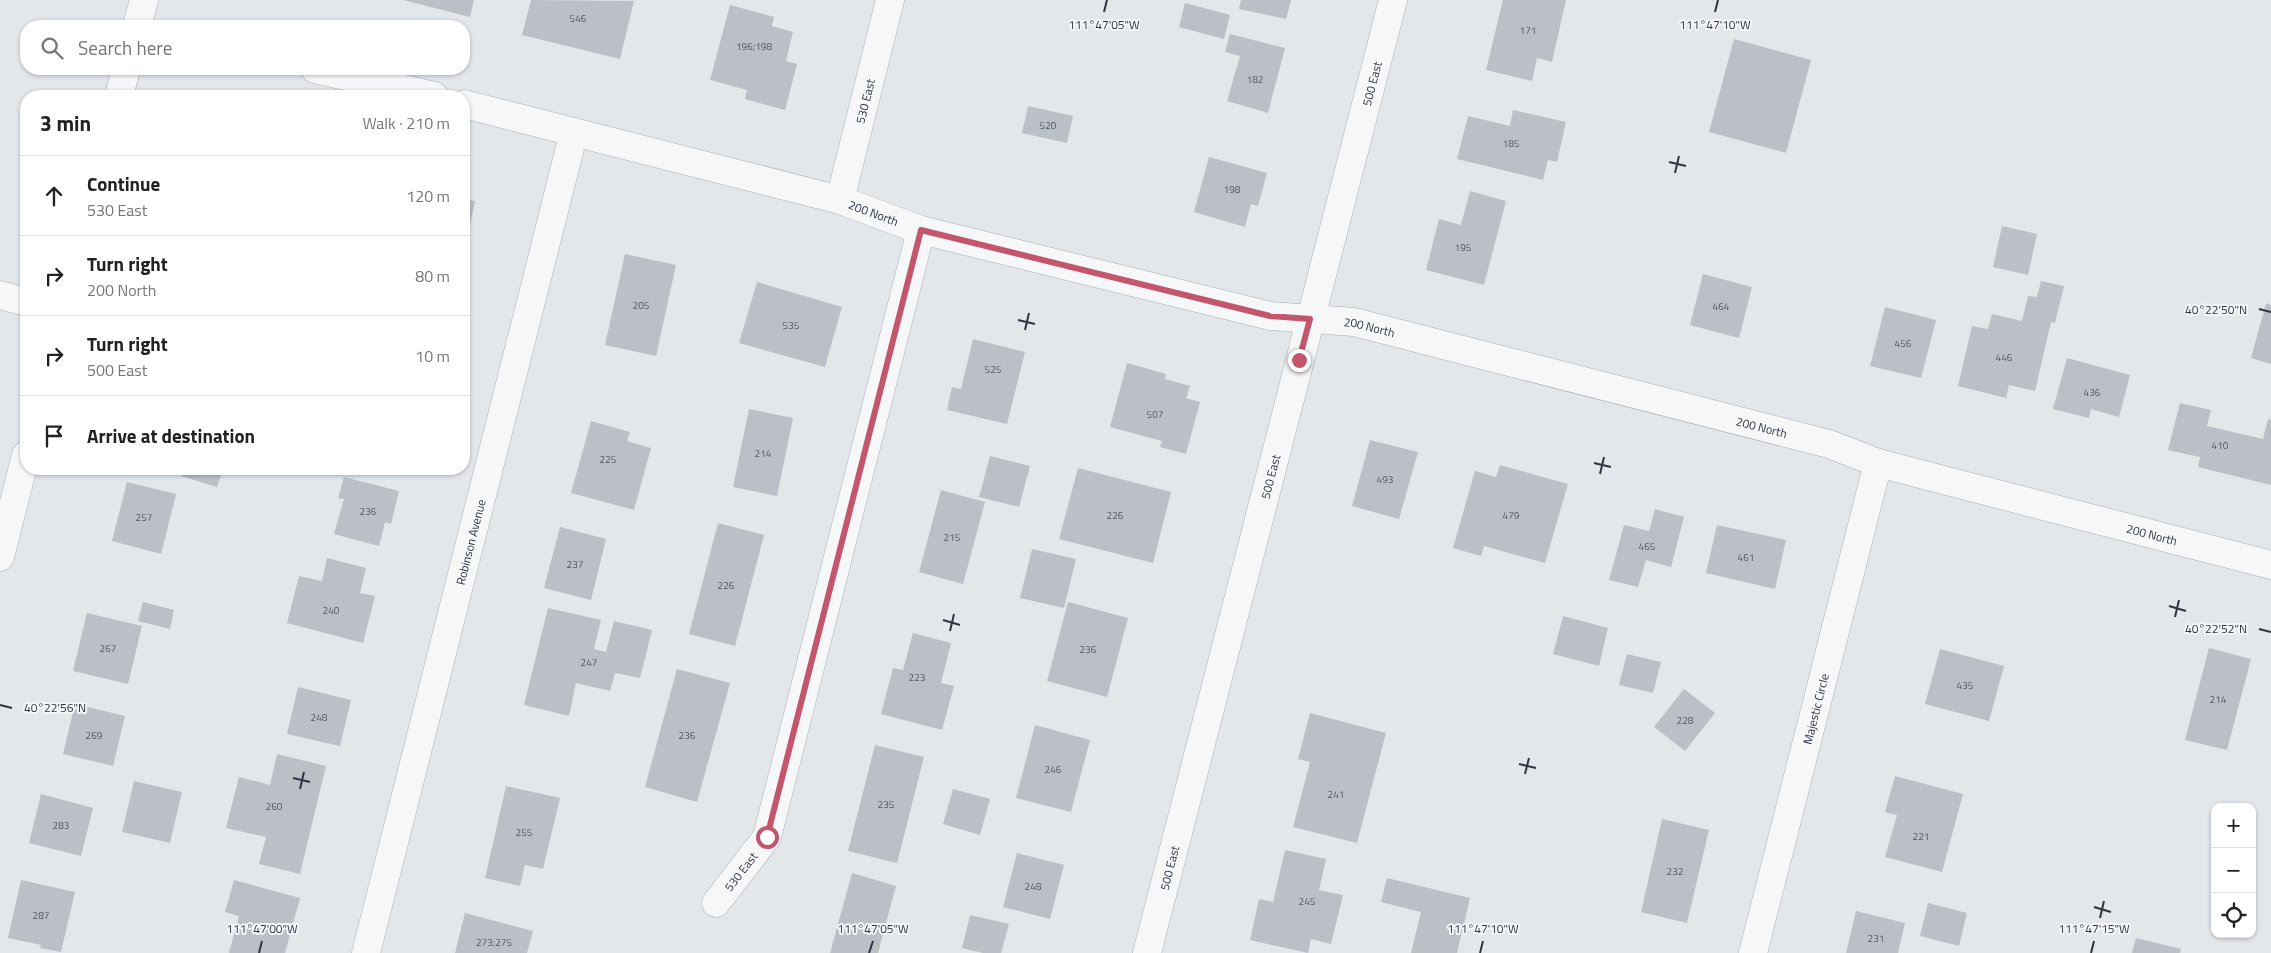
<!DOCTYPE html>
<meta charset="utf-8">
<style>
:root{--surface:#fff;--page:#f6f6f6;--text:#222;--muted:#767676;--line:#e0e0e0}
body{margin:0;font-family:"Titillium Web",sans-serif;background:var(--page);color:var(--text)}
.controls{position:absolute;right:15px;bottom:15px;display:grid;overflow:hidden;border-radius:10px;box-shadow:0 1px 4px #0004}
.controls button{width:45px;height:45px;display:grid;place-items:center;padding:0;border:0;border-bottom:1px solid var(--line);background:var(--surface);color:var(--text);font:25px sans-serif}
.stop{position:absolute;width:15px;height:15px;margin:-11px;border:4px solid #c3556d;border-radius:50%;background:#fff}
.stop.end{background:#c3556d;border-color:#fff;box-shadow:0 1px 5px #0008}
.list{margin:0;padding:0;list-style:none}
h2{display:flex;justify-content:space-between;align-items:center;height:65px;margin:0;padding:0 20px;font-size:21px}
h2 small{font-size:16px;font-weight:400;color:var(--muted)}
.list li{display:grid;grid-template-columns:32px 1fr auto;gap:15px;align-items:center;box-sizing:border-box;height:80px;padding:0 20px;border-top:1px solid var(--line)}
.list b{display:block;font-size:19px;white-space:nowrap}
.list p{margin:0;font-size:16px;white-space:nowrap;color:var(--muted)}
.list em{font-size:16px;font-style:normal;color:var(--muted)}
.icon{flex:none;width:28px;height:28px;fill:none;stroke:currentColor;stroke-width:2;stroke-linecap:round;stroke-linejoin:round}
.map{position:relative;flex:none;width:2271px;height:953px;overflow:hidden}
.search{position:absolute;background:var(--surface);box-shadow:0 1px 4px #0004;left:20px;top:20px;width:450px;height:55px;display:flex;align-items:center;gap:12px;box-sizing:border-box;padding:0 18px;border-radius:20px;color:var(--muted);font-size:19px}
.panel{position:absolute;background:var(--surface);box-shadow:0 1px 4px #0004;left:20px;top:90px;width:450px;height:385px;border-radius:20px}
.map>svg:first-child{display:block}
.building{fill:#bbc0c7}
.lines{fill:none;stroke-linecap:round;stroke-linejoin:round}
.minor-casing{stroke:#a9aeb4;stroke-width:29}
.tertiary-casing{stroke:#a9aeb4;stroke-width:29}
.minor{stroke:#f6f7f9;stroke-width:28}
.tertiary{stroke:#f6f7f9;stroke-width:28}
.route{stroke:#c3556d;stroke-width:6}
.ticks{fill:none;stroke:#2d3541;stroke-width:2}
.labels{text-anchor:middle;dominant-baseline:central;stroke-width:4;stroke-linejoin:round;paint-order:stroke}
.number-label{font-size:10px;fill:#505862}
.street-label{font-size:12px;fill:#2d3541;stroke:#f3f5f8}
.ticks-label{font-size:12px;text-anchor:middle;fill:#2d3541;stroke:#f3f5f8;stroke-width:4;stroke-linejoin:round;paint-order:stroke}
</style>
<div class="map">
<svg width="2271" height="953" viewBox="0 0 2271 953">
<rect width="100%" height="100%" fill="#e3e7ea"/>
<!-- building -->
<g class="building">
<polygon points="403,0 474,0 470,17"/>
<polygon points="531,0 634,1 620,59 522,35"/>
<polygon points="1241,0 1291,0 1286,19 1239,9"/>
<polygon points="1503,0 1566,0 1552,62 1537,58 1532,81 1486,70"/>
<polygon points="1185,3 1230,15 1224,39 1179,27"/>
<polygon points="730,5 774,17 772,26 793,32 786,61 797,64 785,110 745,99 747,90 710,80"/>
<polygon points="1230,34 1285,48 1268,113 1227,101 1240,56 1225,52"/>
<polygon points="1734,39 1811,60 1786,153 1709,132"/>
<polygon points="1028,106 1073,116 1067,143 1022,133"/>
<polygon points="1513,110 1566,122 1557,162 1548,160 1543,180 1457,159 1468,116 1510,126"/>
<polygon points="1209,157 1267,173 1258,206 1251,204 1245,227 1194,212"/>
<polygon points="1470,191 1506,201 1484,285 1426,270 1439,219 1461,225"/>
<polygon points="464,199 475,201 470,225 464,224"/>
<polygon points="2002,226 2037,234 2028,275 1993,267"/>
<polygon points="625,254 676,265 656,356 605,345"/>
<polygon points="1703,274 1752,287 1739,338 1690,325"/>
<polygon points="2041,281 2064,286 2055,323 2051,322 2035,391 2009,385 2006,398 1958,386 1972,326 1988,329 1992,314 2022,321 2028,296 2037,297"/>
<polygon points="757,282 842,307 825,367 739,343"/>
<polygon points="2266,303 2271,305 2271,364 2251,358"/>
<polygon points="1885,307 1936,320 1921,378 1870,366"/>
<polygon points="973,339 1025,352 1007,424 947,410 952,387 961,389"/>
<polygon points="2067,358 2130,375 2119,417 2091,409 2089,418 2053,409"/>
<polygon points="1127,363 1166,374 1165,379 1190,386 1186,398 1200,402 1186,454 1160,447 1162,441 1110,427"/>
<polygon points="2180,403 2211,410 2207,426 2263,439 2268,419 2271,420 2271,485 2198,467 2200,457 2168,450"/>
<polygon points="749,409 793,418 777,496 733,487"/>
<polygon points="591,421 630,432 627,441 651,448 634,510 571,493"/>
<polygon points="1370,440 1418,452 1399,519 1352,506"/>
<polygon points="990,456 1030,466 1019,507 979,497"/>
<polygon points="1500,465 1568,484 1545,563 1484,546 1481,556 1453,548 1475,471 1496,477"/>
<polygon points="1078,468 1171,492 1153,563 1059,539"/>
<polygon points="183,469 223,469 217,487 181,476"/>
<polygon points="344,477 399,491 391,524 385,522 379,546 334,534 344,499 338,498"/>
<polygon points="127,482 176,494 161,554 112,541"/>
<polygon points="941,490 985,502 963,584 919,572"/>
<polygon points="1655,509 1684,517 1671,567 1646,560 1638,587 1609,580 1624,525 1649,531"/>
<polygon points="718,523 764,535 735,646 689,634"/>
<polygon points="1717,525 1786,540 1775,589 1706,573"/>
<polygon points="560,527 606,539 591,600 544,588"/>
<polygon points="1032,549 1076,559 1064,608 1020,598"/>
<polygon points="327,558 366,568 360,593 375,596 363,643 287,623 299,576 322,581"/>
<polygon points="143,602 174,610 170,629 138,621"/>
<polygon points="1068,602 1128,618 1107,697 1047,681"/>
<polygon points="548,608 601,620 594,649 606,652 614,621 652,630 640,678 615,673 610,691 576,683 569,716 524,705"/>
<polygon points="87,613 142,626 128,684 73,671"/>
<polygon points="1563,616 1608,628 1599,666 1553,654"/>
<polygon points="913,633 951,643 941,683 954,686 942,730 881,714 893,668 903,670"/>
<polygon points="2209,648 2251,659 2227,750 2185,740"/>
<polygon points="1940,649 2004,666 1989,721 1925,704"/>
<polygon points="1627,654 1661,662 1653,693 1619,685"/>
<polygon points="677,669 730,683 697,802 645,787"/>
<polygon points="298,687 351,700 340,746 287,734"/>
<polygon points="1684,689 1715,713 1685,751 1654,727"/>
<polygon points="75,704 125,716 113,766 63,754"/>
<polygon points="1310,713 1386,733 1357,843 1293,827 1310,762 1298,759"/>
<polygon points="1035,725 1090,740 1071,812 1016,798"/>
<polygon points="875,745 924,757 897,863 848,851"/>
<polygon points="277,754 326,766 300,874 259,864 266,837 226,828 239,777 270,785"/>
<polygon points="1895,776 1963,794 1942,872 1885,857 1897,815 1885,812"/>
<polygon points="134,781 182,792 170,843 122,832"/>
<polygon points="506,786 560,798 543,869 525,865 520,886 485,878"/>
<polygon points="953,789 990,799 980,835 943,824"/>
<polygon points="41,794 93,808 81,856 29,843"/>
<polygon points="1662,819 1709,830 1687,923 1641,912"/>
<polygon points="1285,850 1326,859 1319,890 1343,895 1331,944 1311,939 1308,953 1250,940 1259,899 1273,902"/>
<polygon points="1017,853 1064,865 1050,919 1003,907"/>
<polygon points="852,873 896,886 878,953 830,953"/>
<polygon points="1387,878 1470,898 1457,953 1411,953 1421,912 1381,902"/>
<polygon points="21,880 75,892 61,952 40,948 41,945 8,938"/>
<polygon points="234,880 300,898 285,953 229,953 239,916 225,912"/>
<polygon points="1928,903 1967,913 1959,946 1920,936"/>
<polygon points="1856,911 1905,923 1898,953 1846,953"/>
<polygon points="465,913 533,931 527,953 455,953"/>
<polygon points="970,915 1009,924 1001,953 983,953 962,948"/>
<polygon points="2136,938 2181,949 2180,953 2132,953"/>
</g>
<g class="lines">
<!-- minor casing -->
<g class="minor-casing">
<g id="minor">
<polyline points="315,69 434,96"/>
<path id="s1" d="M464 104 840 200 921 230 1270 316 1354 322 1829 444 1878 463 2271 565"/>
<path id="s2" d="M840 200 890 0"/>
<polyline points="0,295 26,302"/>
<path id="s3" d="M716 903 767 837 921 230"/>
<path id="s4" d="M366 953 574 132"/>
<path id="s5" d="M1753 953 1878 463"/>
</g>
</g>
<!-- tertiary casing -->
<g class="tertiary-casing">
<g id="tertiary">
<polyline points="137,26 144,0"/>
<polyline points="119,96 126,69"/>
<polyline points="0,557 26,455"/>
<path id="s6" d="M1147 953 1393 0"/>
</g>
</g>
<!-- minor -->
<use href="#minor" class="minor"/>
<!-- tertiary -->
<use href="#tertiary" class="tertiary"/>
</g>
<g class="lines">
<!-- route -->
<polyline class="route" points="767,837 921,230 1270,316 1310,319 1299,360"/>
</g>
<!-- ticks -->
<path class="ticks" d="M1104 12 1107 0M1715 12 1718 0M1669 162 1686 166M1675 173 1679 156M2259 309 2271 312M1018 320 1035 324M1025 330 1029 313M1594 463 1611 467M1600 474 1604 457M2169 606 2186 611M2175 617 2179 600M943 620 960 625M2259 629 2271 632M950 631 954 614M0 705 12 708M1519 764 1536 768M1525 774 1529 758M293 778 310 782M300 789 304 772M2094 907 2111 912M2100 918 2104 901M259 953 262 941M869 953 873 941M1480 953 1483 941M2091 953 2094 941"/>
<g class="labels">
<!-- number labels -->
<g class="number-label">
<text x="578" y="18">546</text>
<text x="1528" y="30">171</text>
<text x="754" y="46">196;198</text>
<text x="1255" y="79">182</text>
<text x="1048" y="125">520</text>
<text x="1511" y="143">185</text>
<text x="1232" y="189">198</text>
<text x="1463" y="247">195</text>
<text x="641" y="305">205</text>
<text x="1721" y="306">464</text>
<text x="791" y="325">535</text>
<text x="1903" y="343">456</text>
<text x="2004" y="357">446</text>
<text x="993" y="369">525</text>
<text x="2092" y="392">436</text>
<text x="1155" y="414">507</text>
<text x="2220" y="445">410</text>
<text x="763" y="453">214</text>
<text x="608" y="459">225</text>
<text x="1385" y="479">493</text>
<text x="368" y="511">236</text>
<text x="1115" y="515">226</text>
<text x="1511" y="515">479</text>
<text x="144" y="517">257</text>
<text x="952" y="537">215</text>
<text x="1647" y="546">465</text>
<text x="1746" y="557">461</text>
<text x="575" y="564">237</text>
<text x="726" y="585">226</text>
<text x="331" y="610">240</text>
<text x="108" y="648">267</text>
<text x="1088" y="649">236</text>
<text x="589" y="662">247</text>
<text x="917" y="677">223</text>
<text x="1965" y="685">435</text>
<text x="2218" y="699">214</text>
<text x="319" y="717">248</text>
<text x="1685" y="720">228</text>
<text x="94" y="735">269</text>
<text x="687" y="735">236</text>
<text x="1053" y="769">246</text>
<text x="1336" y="794">241</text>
<text x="886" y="804">235</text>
<text x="274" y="806">260</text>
<text x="61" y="825">283</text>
<text x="524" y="832">255</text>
<text x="1921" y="836">221</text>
<text x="1675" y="871">232</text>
<text x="1033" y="886">248</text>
<text x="1307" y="901">245</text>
<text x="41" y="915">287</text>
<text x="1876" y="938">231</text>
<text x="494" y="942">273;275</text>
</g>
<!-- street labels -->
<g class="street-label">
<text stroke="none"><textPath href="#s6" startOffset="898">500 East</textPath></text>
<text stroke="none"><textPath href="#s2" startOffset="102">530 East</textPath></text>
<text stroke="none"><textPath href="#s1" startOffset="424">200 North</textPath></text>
<text stroke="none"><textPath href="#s1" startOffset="934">200 North</textPath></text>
<text stroke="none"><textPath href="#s1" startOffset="1339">200 North</textPath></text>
<text stroke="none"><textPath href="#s6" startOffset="492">500 East</textPath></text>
<text stroke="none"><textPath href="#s1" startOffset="1744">200 North</textPath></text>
<text stroke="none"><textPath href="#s4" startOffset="424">Robinson Avenue</textPath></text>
<text stroke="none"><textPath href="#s5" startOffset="252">Majestic Circle</textPath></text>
<text stroke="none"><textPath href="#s6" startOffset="88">500 East</textPath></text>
<text stroke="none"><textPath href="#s3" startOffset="40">530 East</textPath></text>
</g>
</g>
<g class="ticks-label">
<text x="1715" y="29">111°47'10"W</text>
<text x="1104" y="29">111°47'05"W</text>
<text x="2216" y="314">40°22'50"N</text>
<text x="2216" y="633">40°22'52"N</text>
<text x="55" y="712">40°22'56"N</text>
<text x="262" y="933">111°47'00"W</text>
<text x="873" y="933">111°47'05"W</text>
<text x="1483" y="933">111°47'10"W</text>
<text x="2094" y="933">111°47'15"W</text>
</g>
</svg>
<div class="controls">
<button>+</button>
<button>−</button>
<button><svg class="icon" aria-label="locate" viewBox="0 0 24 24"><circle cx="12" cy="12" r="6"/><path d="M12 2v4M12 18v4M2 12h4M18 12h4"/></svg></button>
</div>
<div class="stop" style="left:767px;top:837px"></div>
<div class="stop end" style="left:1299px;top:360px"></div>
<div class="search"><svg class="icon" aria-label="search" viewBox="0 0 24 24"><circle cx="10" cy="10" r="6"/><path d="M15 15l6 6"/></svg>Search here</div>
<section class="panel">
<h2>3 min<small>Walk · 210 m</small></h2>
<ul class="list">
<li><svg class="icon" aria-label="ahead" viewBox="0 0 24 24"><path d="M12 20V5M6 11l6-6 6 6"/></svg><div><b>Continue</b><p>530 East</p></div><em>120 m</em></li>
<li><svg class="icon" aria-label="right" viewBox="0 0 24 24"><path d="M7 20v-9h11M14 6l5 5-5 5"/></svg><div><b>Turn right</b><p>200 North</p></div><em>80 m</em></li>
<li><svg class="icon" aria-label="right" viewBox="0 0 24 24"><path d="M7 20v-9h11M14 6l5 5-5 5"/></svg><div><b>Turn right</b><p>500 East</p></div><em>10 m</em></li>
<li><svg class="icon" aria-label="arrive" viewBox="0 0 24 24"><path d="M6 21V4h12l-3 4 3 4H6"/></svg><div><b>Arrive at destination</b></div></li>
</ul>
</section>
</div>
